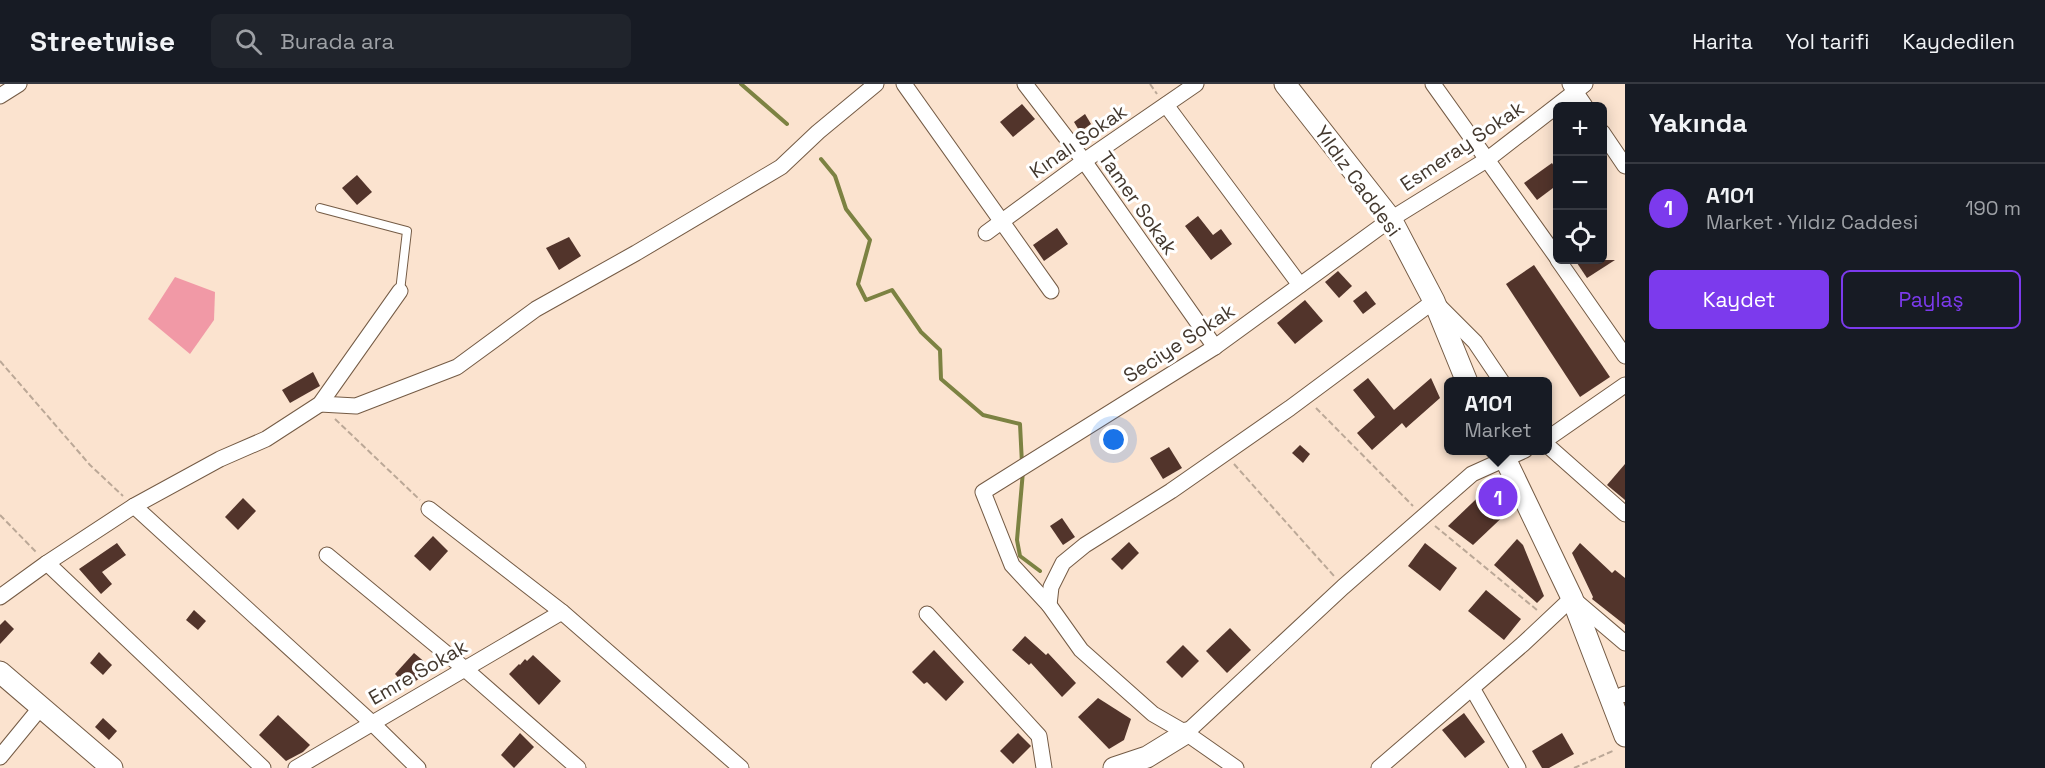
<!DOCTYPE html>
<html lang="tr">
<meta charset="utf-8">
<style>
:root{--surface:#171b24;--page:#20242c;--text:#f1f3f6;--muted:#9ea1a6;--line:#363941;--accent:#7c3aed}
body{margin:0;font-family:"Space Grotesk",sans-serif;background:var(--page);color:var(--text)}
.controls{position:absolute;right:18px;top:18px;display:grid;overflow:hidden;border-radius:9px;box-shadow:0 3px 15px #0003}
.controls button{width:54px;height:54px;display:grid;place-items:center;padding:0;border:0;border-bottom:2px solid var(--line);background:var(--surface);color:var(--text);font:30px sans-serif}
.you{position:absolute;left:1114px;top:356px;width:21px;height:21px;margin:-15px;border:4px solid #fff;border-radius:50%;background:#1a73e8;box-shadow:0 0 0 9px #1a73e833}
.badge{display:grid;place-items:center;width:39px;height:39px;border-radius:50%;background:var(--accent);color:#fff;font-size:20px;font-weight:700}
.pin{position:absolute;translate:-50% -50%;border:3px solid #fff;box-shadow:0 2px 6px #0006}
.popup{position:absolute;left:1444px;top:293px;width:108px;height:78px;box-sizing:border-box;display:grid;place-content:center;border-radius:9px;background:var(--surface);filter:drop-shadow(0 2px 4px #0005);font-size:20px;white-space:nowrap;color:var(--muted)}
.popup b{font-size:22px;color:var(--text)}
.popup::after{content:'';position:absolute;left:50%;top:100%;margin-left:-12px;border:12px solid transparent;border-top-color:var(--surface)}
.list{margin:0;padding:0;list-style:none}
h2{display:flex;justify-content:space-between;align-items:center;height:78px;margin:0;padding:0 24px;font-size:26px}
h2 small{font-size:20px;font-weight:400;color:var(--muted)}
.list li{display:grid;grid-template-columns:39px 1fr auto;gap:18px;align-items:center;box-sizing:border-box;height:90px;padding:0 24px;border-top:2px solid var(--line)}
.list b{display:block;font-size:22px;white-space:nowrap}
.list p{margin:0;font-size:20px;white-space:nowrap;color:var(--muted)}
.list em{font-size:20px;font-style:normal;color:var(--muted)}
.actions{display:flex;gap:12px;padding:18px 24px}
.actions a{flex:1;padding:14px 0;border:2px solid var(--accent);border-radius:9px;text-align:center;font-size:21px;color:var(--accent)}
.actions .main{background:var(--accent);color:#fff}
.icon{flex:none;width:33px;height:33px;fill:none;stroke:currentColor;stroke-width:2;stroke-linecap:round;stroke-linejoin:round}
.map{position:relative;flex:none;width:1625px;height:684px;overflow:hidden}
header{display:flex;align-items:center;gap:36px;box-sizing:border-box;height:84px;padding:0 30px;background:var(--surface);border-bottom:2px solid var(--line)}
header strong{font-size:28px}
nav{display:flex;gap:33px;margin-inline-start:auto;font-size:21px}
.search{width:420px;height:54px;background:var(--page);display:flex;align-items:center;gap:15px;box-sizing:border-box;padding:0 21px;border-radius:9px;color:var(--muted);font-size:22px}
main{display:flex}
aside{flex:1;background:var(--surface)}
.map>svg:first-child{display:block}
.green{fill:#f199a6}
.lines{fill:none;stroke-linecap:round;stroke-linejoin:round}
.stream{stroke:#7c8242;stroke-width:4}
.building{fill:#52342b}
.lane-casing{stroke:#745b45;stroke-width:10}
.street-casing{stroke:#745b45;stroke-width:17}
.secondary-casing{stroke:#745b45;stroke-width:23}
.path{stroke:#bba897;stroke-width:2;stroke-dasharray:6 3;stroke-linecap:butt}
.lane{stroke:#fff;stroke-width:8}
.street{stroke:#fff;stroke-width:15}
.secondary{stroke:#fff;stroke-width:21}
.labels{text-anchor:middle;dominant-baseline:central;stroke-width:6;stroke-linejoin:round;paint-order:stroke}
.street-label{font-size:20px;fill:#43382e;stroke:#fff}
</style>
<header>
<strong>Streetwise</strong>
<div class="search"><svg class="icon" aria-label="search" viewBox="0 0 24 24"><circle cx="10" cy="10" r="6"/><path d="M15 15l6 6"/></svg>Burada ara</div>
<nav><a>Harita</a><a>Yol tarifi</a><a>Kaydedilen</a></nav>
</header>
<main>
<div class="map">
<svg width="1625" height="684" viewBox="0 0 1625 684">
<rect width="100%" height="100%" fill="#fbe3cf"/>
<!-- green -->
<polygon class="green" points="175,193 215,208 214,236 190,270 148,235"/>
<g class="lines">
<!-- stream -->
<g class="stream">
<polyline points="741,0 787,40"/>
<polyline points="821,75 835,92 846,125 870,156 858,200 866,216 892,206 921,248 940,266 941,295 983,331 1020,340 1022,380"/>
<polyline points="1023,387 1017,456 1020,472 1040,487"/>
</g>
</g>
<!-- building -->
<g class="building">
<polygon points="1022,20 1035,35 1013,53 1000,38"/>
<polygon points="1085,30 1091,40 1080,48 1074,38"/>
<polygon points="1552,79 1557,87 1557,101 1537,116 1524,99"/>
<polygon points="357,91 372,108 357,121 342,104"/>
<polygon points="1198,132 1213,151 1221,145 1232,160 1211,176 1185,142"/>
<polygon points="1057,144 1068,160 1044,177 1033,161"/>
<polygon points="569,153 581,172 559,186 546,164"/>
<polygon points="1575,176 1615,176 1587,194"/>
<polygon points="1534,181 1610,293 1580,313 1506,200"/>
<polygon points="1338,187 1352,202 1339,214 1325,198"/>
<polygon points="1366,207 1376,220 1363,230 1353,217"/>
<polygon points="1305,216 1323,237 1295,260 1277,239"/>
<polygon points="313,288 320,302 290,319 282,306"/>
<polygon points="1368,294 1394,326 1431,294 1440,314 1406,344 1402,339 1372,366 1357,349 1375,333 1353,306"/>
<polygon points="1300,361 1310,370 1303,379 1292,369"/>
<polygon points="1169,363 1182,384 1163,395 1150,374"/>
<polygon points="1625,380 1625,416 1607,401"/>
<polygon points="1494,398 1505,410 1511,425 1473,461 1448,442"/>
<polygon points="243,414 256,427 238,446 225,433"/>
<polygon points="1062,434 1075,453 1063,461 1050,442"/>
<polygon points="433,452 448,467 430,487 414,472"/>
<polygon points="1517,455 1523,461 1544,512 1537,519 1494,481"/>
<polygon points="1129,458 1139,469 1122,486 1111,475"/>
<polygon points="117,459 126,471 102,488 112,500 101,510 79,485"/>
<polygon points="1425,459 1457,484 1440,507 1408,482"/>
<polygon points="1580,459 1612,489 1615,486 1625,494 1625,541 1592,515 1593,513 1572,469"/>
<polygon points="1486,506 1521,535 1504,556 1468,527"/>
<polygon points="194,526 206,537 198,546 186,536"/>
<polygon points="5,536 14,545 0,560 0,541"/>
<polygon points="1230,544 1251,566 1227,589 1206,567"/>
<polygon points="1025,552 1046,571 1048,569 1076,599 1062,613 1031,579 1029,581 1012,566"/>
<polygon points="1183,561 1199,577 1182,594 1166,578"/>
<polygon points="934,566 964,598 946,617 927,598 924,600 912,588"/>
<polygon points="99,568 112,581 103,591 90,579"/>
<polygon points="414,569 433,585 407,603 395,590"/>
<polygon points="533,571 561,597 539,621 509,590 519,580 520,581 525,575 527,577"/>
<polygon points="1098,614 1131,635 1124,656 1109,665 1078,633"/>
<polygon points="1464,629 1485,658 1465,674 1442,646"/>
<polygon points="278,631 310,661 303,668 286,677 259,651"/>
<polygon points="103,634 117,647 109,656 95,643"/>
<polygon points="520,649 534,663 514,684 501,671"/>
<polygon points="1018,649 1031,662 1013,680 1000,667"/>
<polygon points="1562,649 1574,670 1549,684 1542,684 1532,667"/>
</g>
<g class="lines">
<!-- lane casing -->
<g class="lane-casing">
<polyline id="lane" points="320,124 407,147 400,207"/>
</g>
<!-- street casing -->
<g class="street-casing">
<g id="street">
<polyline points="904,0 1051,207"/>
<polyline points="1025,0 1084,77 1215,263"/>
<polyline points="1433,0 1558,175"/>
<polyline points="1570,0 1585,22"/>
<polyline points="0,12 19,0"/>
<polyline points="1166,21 1300,201"/>
<polyline points="1602,48 1625,82"/>
<polyline points="986,149 1084,77 1196,0"/>
<polyline points="1558,176 1625,272"/>
<polyline points="320,320 356,322 457,283 536,225 636,169 781,83 818,48 876,0"/>
<polyline points="1547,355 1625,301"/>
<polyline points="1547,361 1625,430"/>
<polyline points="134,422 372,639 418,684"/>
<polyline points="429,425 562,528 741,684"/>
<polyline points="327,471 465,585 578,684"/>
<polyline points="47,479 263,684"/>
<polyline points="0,513 47,479 134,422 220,375 266,355 320,320 400,207"/>
<polyline points="1049,521 1051,503 1063,479 1085,461 1171,407 1290,324 1434,217 1475,258 1502,298"/>
<polyline points="927,530 1039,652 1044,684"/>
<polyline points="1472,604 1518,684"/>
<polyline points="1622,611 1625,610"/>
<polyline points="1186,649 1343,503 1472,390 1525,366"/>
<polyline points="0,673 41,623"/>
<polyline points="296,684 562,528"/>
<polyline points="1236,684 1186,649 1153,630 1081,566 1049,521 1012,481 983,408 1215,263 1391,135 1488,75 1585,0"/>
<polyline points="1379,684 1523,560 1572,514 1625,559"/>
</g>
</g>
<!-- secondary casing -->
<g class="secondary-casing">
<g id="secondary">
<polyline points="1285,0 1391,135 1434,217 1467,298"/>
<polyline points="1501,366 1572,514 1625,652"/>
<polyline points="0,588 112,684"/>
<polyline points="1114,684 1147,673 1186,649"/>
</g>
</g>
<!-- path -->
<g class="path">
<polyline points="1150,0 1157,10"/>
<polyline points="0,277 90,381 123,412"/>
<polyline points="1316,324 1413,422"/>
<polyline points="335,335 420,416"/>
<polyline points="1234,380 1334,492"/>
<polyline points="0,431 36,468"/>
<polyline points="1435,442 1537,526"/>
<polyline points="1574,684 1615,666"/>
</g>
<!-- lane -->
<use href="#lane" class="lane"/>
<!-- street -->
<use href="#street" class="street"/>
<!-- secondary -->
<use href="#secondary" class="secondary"/>
</g>
<g class="labels">
<!-- street labels -->
<g class="street-label">
<text transform="translate(1078 57) rotate(-35)">Kınalı Sokak</text>
<text transform="translate(1462 62) rotate(-34)">Esmeray Sokak</text>
<text transform="translate(1358 97) rotate(54)">Yıldız Caddesi</text>
<text transform="translate(1138 119) rotate(55)">Tamer Sokak</text>
<text transform="translate(1179 259) rotate(-33)">Seciye Sokak</text>
<text transform="translate(418 588) rotate(-30)">Emre Sokak</text>
</g>
</g>
</svg>
<div class="controls">
<button>+</button>
<button>−</button>
<button><svg class="icon" aria-label="locate" viewBox="0 0 24 24"><circle cx="12" cy="12" r="6"/><path d="M12 2v4M12 18v4M2 12h4M18 12h4"/></svg></button>
</div>
<div class="you"></div>
<div class="pin badge" style="left:1498px;top:413px">1</div>
<div class="popup"><b>A101</b>Market</div>
</div>
<aside>
<h2>Yakında<small></small></h2>
<ul class="list">
<li><span class="badge">1</span><div><b>A101</b><p>Market · Yıldız Caddesi</p></div><em>190 m</em></li>
</ul>
<div class="actions"><a class="main">Kaydet</a><a>Paylaş</a></div>
</aside>
</main>
